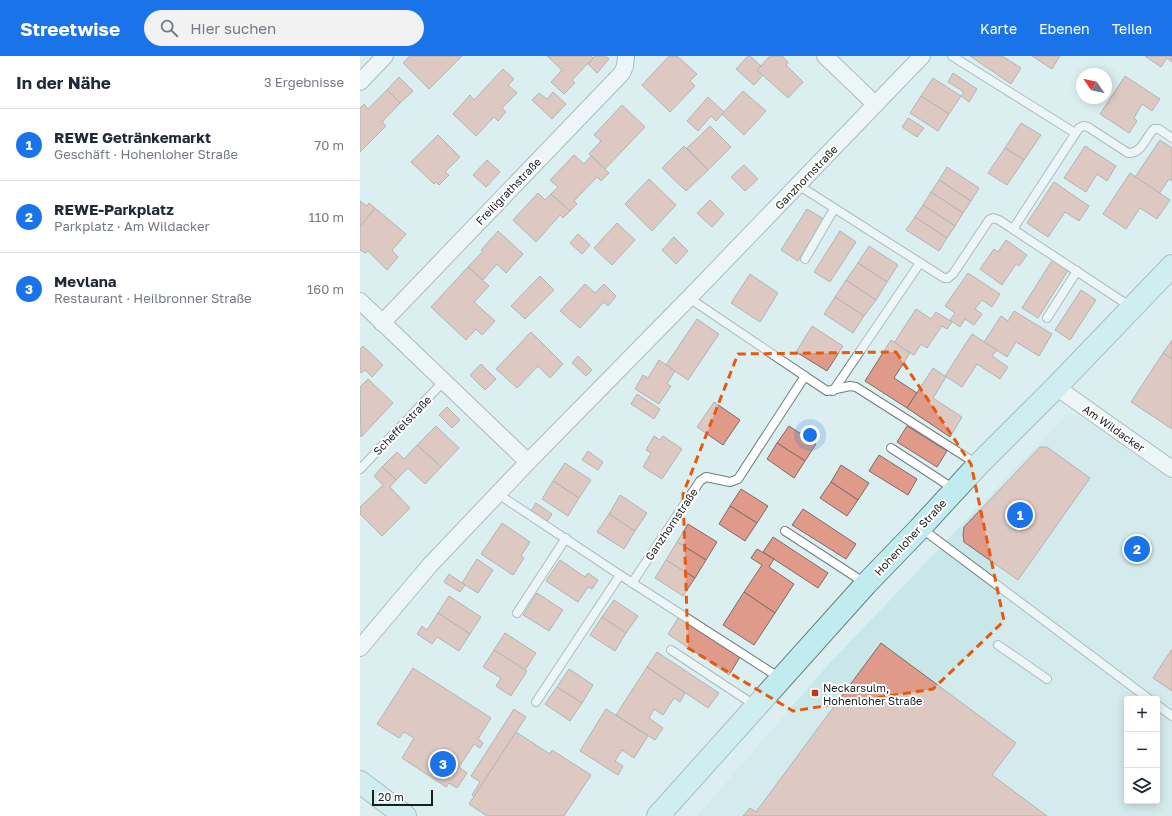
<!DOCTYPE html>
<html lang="de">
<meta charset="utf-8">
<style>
:root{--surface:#fff;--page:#f2f2f3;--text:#1f2937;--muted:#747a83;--line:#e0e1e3;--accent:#1a73e8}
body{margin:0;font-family:"Golos Text",sans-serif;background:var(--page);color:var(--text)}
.controls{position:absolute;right:12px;bottom:12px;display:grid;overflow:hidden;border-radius:4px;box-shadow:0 2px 10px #0003}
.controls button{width:36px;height:36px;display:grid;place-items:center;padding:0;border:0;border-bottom:1px solid var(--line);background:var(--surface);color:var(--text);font:20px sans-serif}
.compass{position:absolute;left:716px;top:12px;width:36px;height:36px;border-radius:50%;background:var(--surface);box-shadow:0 2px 10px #0003;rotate:304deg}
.scale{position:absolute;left:12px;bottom:10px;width:61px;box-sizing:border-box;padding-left:4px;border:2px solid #181f1f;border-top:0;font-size:11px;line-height:14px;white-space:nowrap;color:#181f1f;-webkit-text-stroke:3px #fff;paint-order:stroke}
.you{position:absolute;left:450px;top:379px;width:14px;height:14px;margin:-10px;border:3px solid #fff;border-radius:50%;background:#1a73e8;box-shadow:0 0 0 6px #1a73e833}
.badge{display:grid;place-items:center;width:26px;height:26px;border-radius:50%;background:var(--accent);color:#fff;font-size:13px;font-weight:700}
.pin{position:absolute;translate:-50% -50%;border:2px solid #fff;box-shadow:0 1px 4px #0006}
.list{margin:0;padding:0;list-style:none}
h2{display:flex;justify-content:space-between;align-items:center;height:52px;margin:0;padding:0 16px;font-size:17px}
h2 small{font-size:13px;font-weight:400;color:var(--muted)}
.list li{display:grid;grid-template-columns:26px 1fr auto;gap:12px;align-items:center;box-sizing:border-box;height:72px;padding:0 16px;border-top:1px solid var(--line)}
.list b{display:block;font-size:15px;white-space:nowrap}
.list p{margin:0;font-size:13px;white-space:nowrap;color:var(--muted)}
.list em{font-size:13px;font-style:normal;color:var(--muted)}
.icon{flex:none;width:22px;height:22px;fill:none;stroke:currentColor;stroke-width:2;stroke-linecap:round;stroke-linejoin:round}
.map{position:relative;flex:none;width:812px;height:760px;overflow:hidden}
header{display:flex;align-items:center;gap:24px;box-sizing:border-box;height:56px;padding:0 20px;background:var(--accent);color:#fff}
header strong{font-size:19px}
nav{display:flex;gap:22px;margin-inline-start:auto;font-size:14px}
.search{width:280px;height:36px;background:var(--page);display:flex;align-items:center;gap:10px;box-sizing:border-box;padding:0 14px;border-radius:22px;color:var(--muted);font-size:15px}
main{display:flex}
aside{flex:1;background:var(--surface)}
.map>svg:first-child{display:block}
.built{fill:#c9e6e8;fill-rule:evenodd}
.building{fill:#df9a89;stroke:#7c6d69}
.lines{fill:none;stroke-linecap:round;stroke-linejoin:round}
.lane-casing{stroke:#6e7f80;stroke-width:10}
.street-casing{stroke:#6e7f80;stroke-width:18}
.secondary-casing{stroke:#6e7f80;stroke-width:24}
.lane{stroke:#fff;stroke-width:8}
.street{stroke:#fff;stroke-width:16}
.secondary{stroke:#c0ecef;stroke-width:22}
.marked{fill:none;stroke:#e8590c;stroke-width:3;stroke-dasharray:8 5;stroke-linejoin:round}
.poi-dot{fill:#c13712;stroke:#fff;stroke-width:1.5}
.labels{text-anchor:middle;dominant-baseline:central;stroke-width:4;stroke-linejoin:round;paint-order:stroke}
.street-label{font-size:11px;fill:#181f1f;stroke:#fff}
.poi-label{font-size:11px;fill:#181f1f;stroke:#fff;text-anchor:start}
</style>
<header>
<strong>Streetwise</strong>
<div class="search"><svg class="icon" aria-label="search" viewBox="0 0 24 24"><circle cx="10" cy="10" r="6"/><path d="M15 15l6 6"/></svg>Hier suchen</div>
<nav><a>Karte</a><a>Ebenen</a><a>Teilen</a></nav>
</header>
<main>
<aside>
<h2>In der Nähe<small>3 Ergebnisse</small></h2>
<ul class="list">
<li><span class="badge">1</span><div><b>REWE Getränkemarkt</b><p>Geschäft · Hohenloher Straße</p></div><em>70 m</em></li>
<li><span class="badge">2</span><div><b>REWE-Parkplatz</b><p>Parkplatz · Am Wildacker</p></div><em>110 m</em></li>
<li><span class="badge">3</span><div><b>Mevlana</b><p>Restaurant · Heilbronner Straße</p></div><em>160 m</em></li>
</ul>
</aside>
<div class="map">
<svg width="812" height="760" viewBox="0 0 812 760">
<rect width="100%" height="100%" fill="#dceff0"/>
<!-- built -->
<path class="built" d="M708 357 723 362 812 425V760H337L468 609ZM767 643H797V745H767Z"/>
<!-- building -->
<g class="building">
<polygon points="50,0 102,0 69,33 43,7"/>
<polygon points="187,0 231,0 233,2 212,24 215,27 204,38 191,26 202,14"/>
<polygon points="235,0 245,0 249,3 237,17 228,8"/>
<polygon points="309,0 317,0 337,18 330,25 335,30 310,56 282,29"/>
<polygon points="388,0 390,0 401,10 397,14 403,19 394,29 376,13"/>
<polygon points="410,0 422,0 428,6 426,9 443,26 428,42 397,14"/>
<polygon points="610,0 642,0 661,12 651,28"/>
<polygon points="672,0 700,0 692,13"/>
<polygon points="785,0 812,0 812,6 807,2 801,11"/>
<polygon points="143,13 154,23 148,29 157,37 142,52 146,56 138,65 134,61 116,80 93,58 110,39 114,44"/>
<polygon points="593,17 617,33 609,46 601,40 604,36 588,26"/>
<polygon points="765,20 800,43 792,55 782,48 774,62 777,65 769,77 740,58"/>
<polygon points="39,21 53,35 40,47 27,34"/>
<polygon points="573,22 601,40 589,58 561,40"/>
<polygon points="27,34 40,47 22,66 26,70 0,96 0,52 4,48 8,53"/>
<polygon points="383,35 406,55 384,79 362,58"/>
<polygon points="193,36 206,48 192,63 172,44 179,37 187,43"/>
<polygon points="561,40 589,58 578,75 550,57"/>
<polygon points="348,41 364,56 356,65 351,60 338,75 327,65"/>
<polygon points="262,49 285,71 245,113 229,98 241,85 234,79"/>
<polygon points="548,62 564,72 557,81 542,71"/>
<polygon points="661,67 681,79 664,104 645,92"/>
<polygon points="350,70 371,91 348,114 327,92"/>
<polygon points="78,79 100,101 85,116 89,119 79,129 76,126 74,128 51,106"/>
<polygon points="800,84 812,92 812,125 809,123 799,138 775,121"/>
<polygon points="324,90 348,114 326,135 302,112"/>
<polygon points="725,90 756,110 747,125 737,118 726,136 704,122"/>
<polygon points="645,92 664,104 647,129 628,117"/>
<polygon points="214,99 224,108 231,100 249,117 241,125 237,121 214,145 217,148 210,155 191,138 198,131 190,124"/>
<polygon points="127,104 140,116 126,131 113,119"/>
<polygon points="384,109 398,123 385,135 371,121"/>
<polygon points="587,111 619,132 611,145 579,124"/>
<polygon points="770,117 810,144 797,163 780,152 766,173 743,158"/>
<polygon points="289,123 316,149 292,175 265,148"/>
<polygon points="579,124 611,145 603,157 571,136"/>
<polygon points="694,126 729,150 719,165 705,156 688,181 667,167"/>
<polygon points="571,136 603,157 595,170 563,149"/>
<polygon points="178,137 185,144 191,138 210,155 203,162 200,159 176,186 153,164"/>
<polygon points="350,144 364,158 352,171 337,157"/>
<polygon points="0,145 7,150 9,147 15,152 0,171"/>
<polygon points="563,149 595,170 587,182 555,161"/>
<polygon points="15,152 46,178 32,194 38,201 27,214 8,195 5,197 0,194 0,171"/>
<polygon points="447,153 464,163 438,205 421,194"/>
<polygon points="555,161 587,182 579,195 546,174"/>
<polygon points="257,167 275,184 252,209 234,192"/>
<polygon points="138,175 163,198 146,217 137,208 123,224 108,211 123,195 121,194"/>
<polygon points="480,175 496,186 470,226 454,216"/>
<polygon points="218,178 230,189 222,198 210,187"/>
<polygon points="314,181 328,195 316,208 302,194"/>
<polygon points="646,184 667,199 659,210 656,208 642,229 620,213 634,193 638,196"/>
<polygon points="509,190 538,209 527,226 498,207"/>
<polygon points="693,203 709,213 678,262 662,252"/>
<polygon points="498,207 527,226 516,244 486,224"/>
<polygon points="108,211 129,230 114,246 135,265 122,279 116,273 106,284 71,251"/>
<polygon points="608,217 640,238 632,251 622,244 615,253 622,258 614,269 605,263 600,271 590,264 595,257 585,250"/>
<polygon points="390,218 418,237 400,266 371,247"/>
<polygon points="180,220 194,234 165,263 151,250"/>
<polygon points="486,224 516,244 504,260 475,241"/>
<polygon points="225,228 235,237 244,228 256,240 248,250 244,246 220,272 200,255"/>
<polygon points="721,234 736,244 710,284 695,274"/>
<polygon points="475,241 504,260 493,277 464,258"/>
<polygon points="556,253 571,263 576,256 592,266 587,273 582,270 567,292 561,288 554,299 534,287"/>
<polygon points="654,255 692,278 679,300 656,286 647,301 624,286 641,260 648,265"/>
<polygon points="337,263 359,278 328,324 306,309"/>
<polygon points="452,270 483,290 467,315 436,296"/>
<polygon points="171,276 203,308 190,322 178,310 157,332 136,313"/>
<polygon points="612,278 637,294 632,300 648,311 640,323 617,308 602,331 585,320"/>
<polygon points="531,284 550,297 534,322 557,337 547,352 505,325"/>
<polygon points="812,284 812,303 803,297"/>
<polygon points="3,290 23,309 12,321 5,314 1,317 0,316 0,293"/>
<polygon points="803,297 812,303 812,373 771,346"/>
<polygon points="218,300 232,314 226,320 212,307"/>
<polygon points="299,304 315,315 307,328 311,330 299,348 275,333 283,319 288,322"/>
<polygon points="121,308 136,323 125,334 110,319"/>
<polygon points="573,312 586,321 573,342 602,361 590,381 547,352"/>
<polygon points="8,323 33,347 1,381 0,331"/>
<polygon points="277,338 300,353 294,363 271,348"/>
<polygon points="354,346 380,364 363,389 337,371"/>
<polygon points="87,351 100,364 92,372 79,359"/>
<polygon points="76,370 99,392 81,411 57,389"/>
<polygon points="429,370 456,388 445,405 417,387"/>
<polygon points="547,370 587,395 577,411 537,386"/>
<polygon points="294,380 300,384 303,380 322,393 302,423 283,411 291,397 286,394"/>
<polygon points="417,387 445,405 434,422 407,403"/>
<polygon points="57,389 81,411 65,428 48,412 36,424 22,411 37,396 44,403"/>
<polygon points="680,391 687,391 730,422 658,524 604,486 603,479 604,471"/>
<polygon points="228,395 243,406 238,414 222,404"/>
<polygon points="519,399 557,423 548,439 509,415"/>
<polygon points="205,407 231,424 219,442 193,425"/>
<polygon points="481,409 509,427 498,444 471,426"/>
<polygon points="22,411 36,424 30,431 50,452 22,480 0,458 0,451 23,429 14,420"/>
<polygon points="193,425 219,442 208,460 182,443"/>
<polygon points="471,426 498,444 487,460 460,442"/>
<polygon points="381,433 408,450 397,467 370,450"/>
<polygon points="260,439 287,457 275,475 249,458"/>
<polygon points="176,447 192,458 187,466 171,455"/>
<polygon points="370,450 397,467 385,485 359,468"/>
<polygon points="443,453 496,488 486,503 432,469"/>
<polygon points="249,458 275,475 264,493 237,476"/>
<polygon points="142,467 170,486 161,500 164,502 153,519 121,498"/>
<polygon points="328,468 357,486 346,504 317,486"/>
<polygon points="413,481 468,517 458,532 403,496"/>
<polygon points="317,486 346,504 335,522 306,504"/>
<polygon points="397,493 414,503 409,511 434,528 415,557 384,536 402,509 391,502"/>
<polygon points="117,503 133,514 118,537 102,527"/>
<polygon points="200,504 225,521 228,517 238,524 232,533 228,531 218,546 186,525"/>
<polygon points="306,504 335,522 323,540 295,522"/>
<polygon points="89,518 105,529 100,536 84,526"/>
<polygon points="384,536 415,557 394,589 363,569"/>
<polygon points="177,537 203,554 189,575 163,559"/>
<polygon points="89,540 121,561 110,578 78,557"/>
<polygon points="254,544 278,560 266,577 242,561"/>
<polygon points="78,557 110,578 99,595 77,581 72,588 57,578 62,570 67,574"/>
<polygon points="242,561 266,577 255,595 230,579"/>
<polygon points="319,561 380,601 369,619 308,578"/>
<polygon points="145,577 176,597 165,614 134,594"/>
<polygon points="521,587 656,687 632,719 687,760 383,760 390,752 396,756"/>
<polygon points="812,593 812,635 793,622"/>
<polygon points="134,594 167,615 151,640 136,630 141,622 123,611"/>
<polygon points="297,596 359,637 348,652 287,611"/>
<polygon points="287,611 325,637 320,646 314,642 303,659 294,653 289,662 303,672 295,684 256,659"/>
<polygon points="53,612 131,662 118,683 123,687 120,692 114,688 99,711 107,717 97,732 89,727 86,731 42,702 54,682 44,676 39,682 17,668"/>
<polygon points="209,613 233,629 222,647 197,631"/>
<polygon points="197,631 222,647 210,665 185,648"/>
<polygon points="154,653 166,661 114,741 112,739 120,726 111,720"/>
<polygon points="246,653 288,680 274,702 262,694 255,705 263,710 258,719 220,695"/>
<polygon points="156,676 190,698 192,694 231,719 204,760 127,760 109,748"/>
</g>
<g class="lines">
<!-- lane casing -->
<g class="lane-casing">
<g id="lane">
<polyline points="592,0 715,77"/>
<polyline points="438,129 584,222 588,222 593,218 629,164 633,162 639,164 771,251"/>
<path d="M653 173 719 72 723 70 728 71 768 97C782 98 786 80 794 73H799L812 82"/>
<polyline points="445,203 474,153"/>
<polyline points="329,242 467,335 490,330 496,331 617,408"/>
<polyline points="687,262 717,215"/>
<polyline points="473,335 560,207"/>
<polyline points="531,392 594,433"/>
<polyline points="0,413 84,325"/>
<polyline points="138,438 260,519 420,622"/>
<polyline points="561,472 789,643"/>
<polyline points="425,475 505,527"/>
<polyline points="272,527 340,425 346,421 370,426 378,423 445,320"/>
<polyline points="157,557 206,482"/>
<polyline points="638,589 687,623"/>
<polyline points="311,594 396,650"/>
<polyline points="176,646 260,519"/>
<polyline points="797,649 812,660"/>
</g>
</g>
<!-- street casing -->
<g class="street-casing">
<g id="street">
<polyline points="465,0 515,48"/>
<polyline points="0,26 25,0"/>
<polyline points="0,245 168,406"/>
<polyline points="22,267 262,17 265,10 266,0"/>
<polyline points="696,331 812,413"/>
<polyline points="0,592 70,509 168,406 329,242 562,0"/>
</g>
</g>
<!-- secondary casing -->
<g class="secondary-casing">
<g id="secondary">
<polyline points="0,726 45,760"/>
<polyline points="298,760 506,528 560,472 618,409 696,331 812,210"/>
</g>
</g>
<!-- lane -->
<use href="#lane" class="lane"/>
<!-- street -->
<use href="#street" class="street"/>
<!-- secondary -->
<use href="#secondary" class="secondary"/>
</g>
<!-- marked area -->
<path d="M0 0H812V760H0ZM536 296 611 408 644 565 573 633 433 655 328 592 323 438 378 298Z" fill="#dceff0" fill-opacity=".55" fill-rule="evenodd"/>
<path class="marked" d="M536 296 611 408 644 565 573 633 433 655 328 592 323 438 378 298Z"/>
<!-- markers -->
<rect class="poi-dot" x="451" y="633" width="8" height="8" rx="2"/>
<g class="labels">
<!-- street labels -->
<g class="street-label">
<text transform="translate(446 121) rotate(-46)">Ganzhornstraße</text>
<text transform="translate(148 135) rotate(-46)">Freiligrathstraße</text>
<text transform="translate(42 369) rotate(-46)">Scheffelstraße</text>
<text transform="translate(754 372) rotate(35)">Am Wildacker</text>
<text transform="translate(311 468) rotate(-56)">Ganzhornstraße</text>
<text transform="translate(550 481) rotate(-47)">Hohenloher Straße</text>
</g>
<!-- poi labels -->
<g class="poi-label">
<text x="463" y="631">Neckarsulm,<tspan x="463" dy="13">Hohenloher Straße</tspan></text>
</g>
</g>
</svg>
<div class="controls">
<button>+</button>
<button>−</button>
<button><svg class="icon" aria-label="layers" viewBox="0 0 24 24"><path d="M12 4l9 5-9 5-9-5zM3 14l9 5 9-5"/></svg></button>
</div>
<svg class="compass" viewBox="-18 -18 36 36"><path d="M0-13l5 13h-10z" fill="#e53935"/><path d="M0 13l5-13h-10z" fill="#747a83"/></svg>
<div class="scale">20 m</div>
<div class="you"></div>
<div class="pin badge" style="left:660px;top:459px">1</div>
<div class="pin badge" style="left:777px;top:493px">2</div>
<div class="pin badge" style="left:83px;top:708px">3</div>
</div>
</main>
